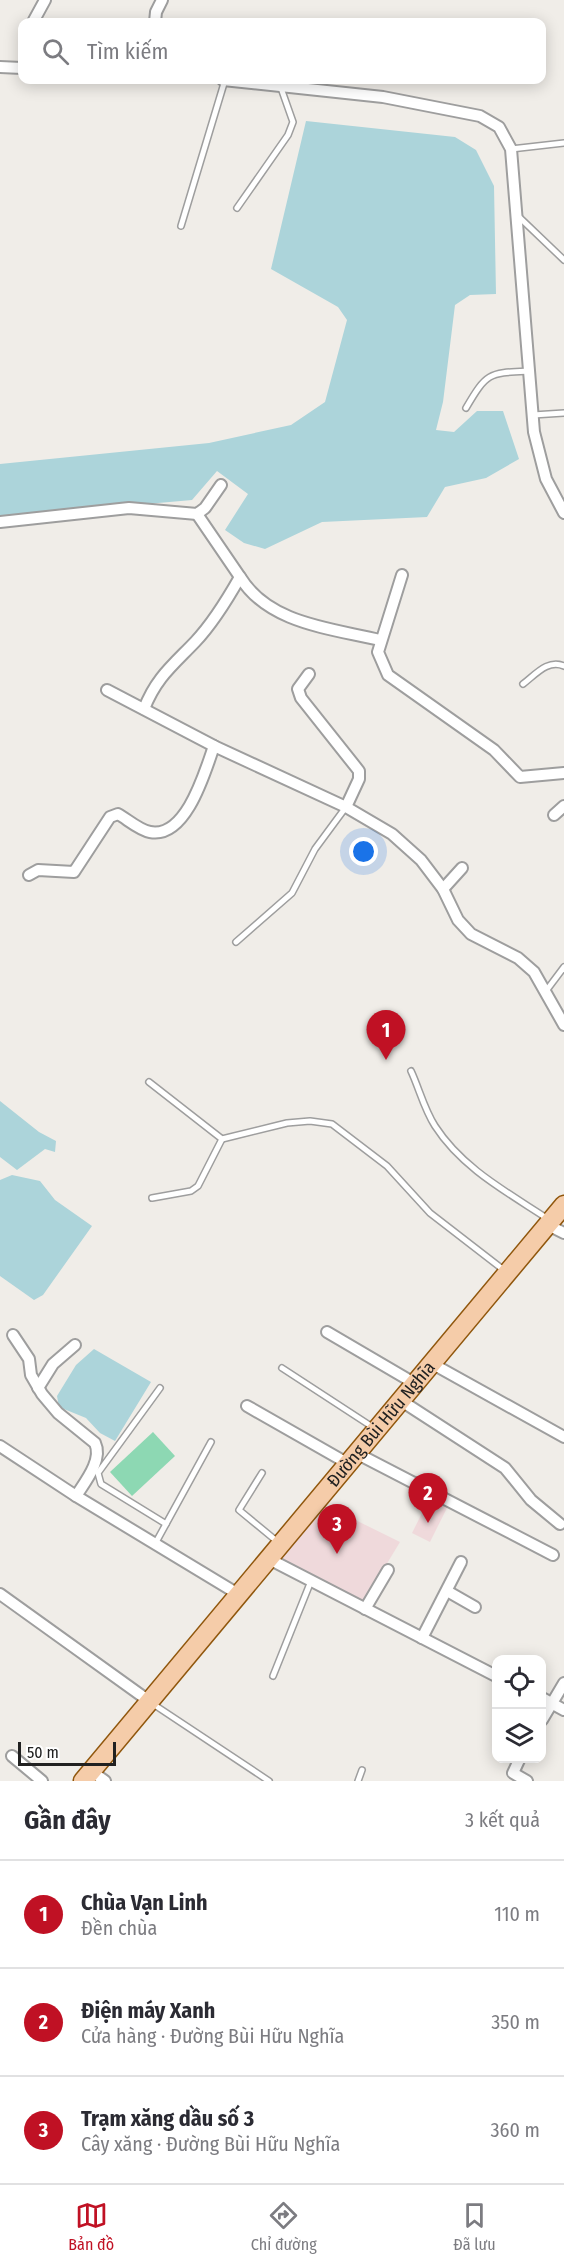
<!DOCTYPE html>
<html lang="vi">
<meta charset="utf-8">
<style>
:root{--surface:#fff;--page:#f2f2f3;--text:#2b2b33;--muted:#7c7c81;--line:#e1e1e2;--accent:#c01124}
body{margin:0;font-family:"Fira Sans Condensed",sans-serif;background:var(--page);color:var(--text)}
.controls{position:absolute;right:18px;bottom:18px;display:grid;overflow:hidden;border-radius:12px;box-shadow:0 3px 15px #0003}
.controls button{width:54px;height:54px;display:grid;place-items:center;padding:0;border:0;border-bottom:2px solid var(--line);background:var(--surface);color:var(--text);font:30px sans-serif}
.scale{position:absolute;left:18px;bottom:15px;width:98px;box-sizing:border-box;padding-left:6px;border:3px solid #212121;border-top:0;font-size:16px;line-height:21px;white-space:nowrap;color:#212121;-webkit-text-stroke:4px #fff;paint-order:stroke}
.you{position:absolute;left:364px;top:852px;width:21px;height:21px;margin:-15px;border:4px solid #fff;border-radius:50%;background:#1a73e8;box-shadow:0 0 0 9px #1a73e833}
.badge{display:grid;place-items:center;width:39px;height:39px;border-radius:50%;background:var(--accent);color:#fff;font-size:20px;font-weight:700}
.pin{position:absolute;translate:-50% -50px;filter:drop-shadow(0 2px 3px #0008)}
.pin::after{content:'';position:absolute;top:32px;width:21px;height:18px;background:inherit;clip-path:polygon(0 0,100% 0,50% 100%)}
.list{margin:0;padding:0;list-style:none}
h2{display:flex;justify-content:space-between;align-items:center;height:78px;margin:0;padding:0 24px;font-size:26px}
h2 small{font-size:20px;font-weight:400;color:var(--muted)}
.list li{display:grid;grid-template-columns:39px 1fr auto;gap:18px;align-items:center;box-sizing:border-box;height:108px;padding:0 24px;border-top:2px solid var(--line)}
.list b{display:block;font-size:22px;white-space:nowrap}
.list p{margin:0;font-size:20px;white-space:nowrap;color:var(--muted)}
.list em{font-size:20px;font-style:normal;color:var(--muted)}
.icon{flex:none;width:33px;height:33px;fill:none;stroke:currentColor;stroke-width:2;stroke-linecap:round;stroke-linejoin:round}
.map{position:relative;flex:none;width:564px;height:1781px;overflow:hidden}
.search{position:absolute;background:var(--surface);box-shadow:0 3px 15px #0003;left:18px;right:18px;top:18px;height:66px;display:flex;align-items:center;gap:15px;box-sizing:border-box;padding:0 21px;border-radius:12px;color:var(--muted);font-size:22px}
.sheet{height:402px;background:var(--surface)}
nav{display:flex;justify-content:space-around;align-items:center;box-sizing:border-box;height:84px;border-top:2px solid var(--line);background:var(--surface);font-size:16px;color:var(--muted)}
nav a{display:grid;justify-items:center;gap:3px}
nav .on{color:var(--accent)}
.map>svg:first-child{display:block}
.commercial{fill:#efd9db}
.pitch{fill:#8dd8b3}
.water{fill:#acd4da}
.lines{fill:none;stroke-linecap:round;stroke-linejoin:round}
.service-casing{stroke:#9e9e9e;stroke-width:8}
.minor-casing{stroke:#9e9e9e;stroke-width:14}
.primary-casing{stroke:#90570d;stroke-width:21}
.service{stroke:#fff;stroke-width:5}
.minor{stroke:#fff;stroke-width:10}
.primary{stroke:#f5cca9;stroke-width:18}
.labels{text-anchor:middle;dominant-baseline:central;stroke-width:5;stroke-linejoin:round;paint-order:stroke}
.street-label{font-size:18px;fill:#212121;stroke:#fff}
</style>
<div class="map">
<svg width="564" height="1781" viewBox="0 0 564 1781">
<rect width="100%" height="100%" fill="#f0ede8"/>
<!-- commercial -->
<g class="commercial">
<polygon points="430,1497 448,1506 430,1542 412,1533"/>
<polygon points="323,1504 400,1542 363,1603 278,1559"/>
</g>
<!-- pitch -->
<polygon class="pitch" points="153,1432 175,1456 132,1496 110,1472"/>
<!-- water -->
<g class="water">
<polygon points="306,121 455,137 476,150 494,186 496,294 470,295 455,305 443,402 436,430 454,432 477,411 503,411 519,459 486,478 445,487 427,517 322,522 265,549 244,543 225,530 248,494 217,471 192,500 0,517 0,464 209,443 291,425 325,402 347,320 338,307 271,269"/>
<polygon points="0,1101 39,1132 56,1141 55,1152 45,1149 17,1170 0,1157"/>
<polygon points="12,1175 40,1181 55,1200 92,1226 43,1295 34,1300 0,1276 0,1180"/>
<polygon points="94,1349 151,1382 115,1441 100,1433 86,1418 59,1407 57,1396 76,1365"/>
</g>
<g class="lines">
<!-- service casing -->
<g class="service-casing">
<g id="service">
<polyline points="511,149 564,143"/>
<polyline points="237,208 288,135 293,122 281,88"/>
<polyline points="518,216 564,260"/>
<polyline points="181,226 225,80"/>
<path d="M466 408C487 372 489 373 529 371"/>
<polyline points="533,415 564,413"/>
<path d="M523 684C536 674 548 659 564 666"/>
<polyline points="236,942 292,893 315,849 346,807"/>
<polyline points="546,991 564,967"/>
<path d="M411 1071C419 1088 424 1109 435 1126 462 1168 507 1192 548 1219"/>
<polyline points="149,1082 222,1139 287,1123 310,1121 332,1124 387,1166 430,1213 505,1271"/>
<polyline points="152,1198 191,1191 198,1186 222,1139"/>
<polyline points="282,1368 374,1428"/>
<polyline points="160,1388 98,1473 101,1484 166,1524"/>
<polyline points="262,1473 239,1510 279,1543"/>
<polyline points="155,1544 211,1442"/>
<polyline points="273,1676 311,1581"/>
<polyline points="153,1704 269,1781"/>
<polyline points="358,1781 362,1770"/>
</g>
</g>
<!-- minor casing -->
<g class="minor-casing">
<g id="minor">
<polyline points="33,22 45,0"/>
<polyline points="155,22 156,12 162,0"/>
<polyline points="0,67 22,68"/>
<polyline points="223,80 383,97 480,116 499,127 511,149 534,432 546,479 564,513"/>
<polyline points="0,522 129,508 197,514 205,508 221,485"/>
<polyline points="402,575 378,652 388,675 494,750 520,777 564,773"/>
<path d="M240 577C269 624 330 628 380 640"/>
<polyline points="309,674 298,689 301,698 359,771 359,779 346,807"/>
<polyline points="107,690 214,746 346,807 392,834 421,860 443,889 458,920 471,934 518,958 534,972 564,1025"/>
<path d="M144 709C156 678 172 666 195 642 213 623 227 600 240 577L197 514"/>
<polyline points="554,815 564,806"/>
<path d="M29 875 38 870 74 872 110 817 118 814C127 819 139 830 150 832 186 839 205 772 214 746"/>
<polyline points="443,889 462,868"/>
<polyline points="548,1225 564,1233"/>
<polyline points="327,1332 414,1383"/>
<path d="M13 1335 29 1359 31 1375 42 1394 58 1413 95 1443C103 1460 85 1482 76 1496"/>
<polyline points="431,1363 564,1437"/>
<polyline points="38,1388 53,1364 75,1345"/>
<polyline points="400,1400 505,1468 531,1500 560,1524"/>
<polyline points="247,1406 347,1463"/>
<polyline points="0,1446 76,1496 238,1594"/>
<polyline points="356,1453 553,1555"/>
<polyline points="269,1559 496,1676"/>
<polyline points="447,1591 475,1607"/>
<polyline points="0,1594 149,1701"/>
<polyline points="365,1609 388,1570"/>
<polyline points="422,1638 461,1562"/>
<polyline points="542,1698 564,1710"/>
<polyline points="542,1720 564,1683"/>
<polyline points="12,1756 42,1781"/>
<polyline points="520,1758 513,1773 527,1781"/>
<polyline points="91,1771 105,1781"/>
</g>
</g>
<!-- primary casing -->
<g class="primary-casing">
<g id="primary">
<path id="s1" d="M83 1781 564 1205"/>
</g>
</g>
<!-- service -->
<use href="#service" class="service"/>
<!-- minor -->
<use href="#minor" class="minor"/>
<!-- primary -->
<use href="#primary" class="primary"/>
</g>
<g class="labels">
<!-- street labels -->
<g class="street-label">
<text stroke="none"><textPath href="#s1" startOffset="465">Đường Bùi Hữu Nghĩa</textPath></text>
</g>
</g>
</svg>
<div class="controls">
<button><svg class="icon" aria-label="locate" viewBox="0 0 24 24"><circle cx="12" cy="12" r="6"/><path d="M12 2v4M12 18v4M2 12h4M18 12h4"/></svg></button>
<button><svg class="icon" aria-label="layers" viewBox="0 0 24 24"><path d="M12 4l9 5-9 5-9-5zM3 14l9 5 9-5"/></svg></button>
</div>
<div class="scale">50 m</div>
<div class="you"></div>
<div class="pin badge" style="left:386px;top:1060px">1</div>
<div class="pin badge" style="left:428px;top:1523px">2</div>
<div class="pin badge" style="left:337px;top:1554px">3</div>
<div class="search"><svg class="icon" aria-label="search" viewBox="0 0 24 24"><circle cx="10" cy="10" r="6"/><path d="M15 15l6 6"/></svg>Tìm kiếm</div>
</div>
<section class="sheet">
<h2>Gần đây<small>3 kết quả</small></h2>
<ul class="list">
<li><span class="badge">1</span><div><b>Chùa Vạn Linh</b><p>Đền chùa</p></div><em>110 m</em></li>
<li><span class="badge">2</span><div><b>Điện máy Xanh</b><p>Cửa hàng · Đường Bùi Hữu Nghĩa</p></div><em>350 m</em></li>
<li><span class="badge">3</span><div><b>Trạm xăng dầu số 3</b><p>Cây xăng · Đường Bùi Hữu Nghĩa</p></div><em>360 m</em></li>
</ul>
</section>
<nav>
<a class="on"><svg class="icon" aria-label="map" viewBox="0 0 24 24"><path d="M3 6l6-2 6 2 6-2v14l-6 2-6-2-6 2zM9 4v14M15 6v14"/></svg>Bản đồ</a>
<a><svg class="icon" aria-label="directions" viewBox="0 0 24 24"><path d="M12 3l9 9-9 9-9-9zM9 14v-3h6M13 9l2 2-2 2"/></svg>Chỉ đường</a>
<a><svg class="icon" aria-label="saved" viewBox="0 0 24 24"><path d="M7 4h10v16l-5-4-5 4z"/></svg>Đã lưu</a>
</nav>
